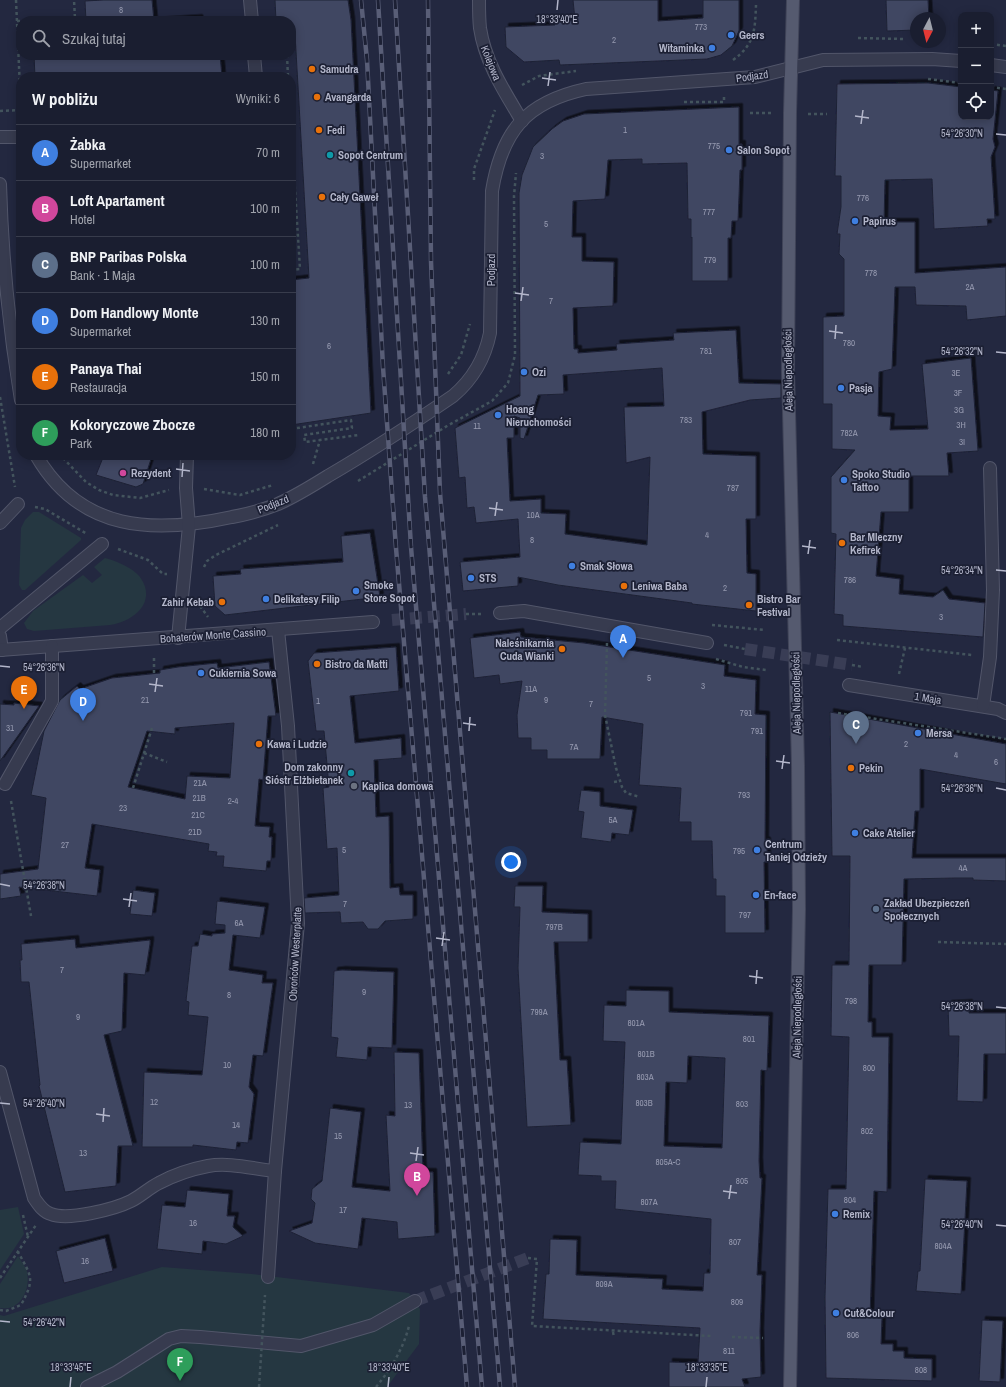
<!DOCTYPE html>
<html lang="pl">
<meta charset="utf-8">
<style>
:root{--surface:#1a1e30;--page:#272b3c;--text:#f1f3f6;--muted:#9fa2ab;--line:#383c4c;--accent:#8496fe}
body{margin:0;font-family:"Archivo Narrow",sans-serif;background:var(--page);color:var(--text)}
.controls{position:absolute;right:12px;top:12px;display:grid;overflow:hidden;border-radius:8px;box-shadow:0 2px 10px #0003}
.controls button{width:36px;height:36px;display:grid;place-items:center;padding:0;border:0;border-bottom:1px solid var(--line);background:var(--surface);color:var(--text);font:20px sans-serif}
.compass{position:absolute;left:910px;top:12px;width:36px;height:36px;border-radius:50%;background:var(--surface);box-shadow:0 2px 10px #0003;rotate:187deg}
.you{position:absolute;left:511px;top:862px;width:14px;height:14px;margin:-10px;border:3px solid #fff;border-radius:50%;background:#1a73e8;box-shadow:0 0 0 6px #1a73e833}
.badge{display:grid;place-items:center;width:26px;height:26px;border-radius:50%;background:var(--accent);color:#fff;font-size:13px;font-weight:700}
.pin{position:absolute;translate:-50% -33px;filter:drop-shadow(0 1px 2px #0008)}
.pin::after{content:'';position:absolute;top:21px;width:14px;height:12px;background:inherit;clip-path:polygon(0 0,100% 0,50% 100%)}
.list{margin:0;padding:0;list-style:none}
h2{display:flex;justify-content:space-between;align-items:center;height:52px;margin:0;padding:0 16px;font-size:17px}
h2 small{font-size:13px;font-weight:400;color:var(--muted)}
.list li{display:grid;grid-template-columns:26px 1fr auto;gap:12px;align-items:center;box-sizing:border-box;height:56px;padding:0 16px;border-top:1px solid var(--line)}
.list b{display:block;font-size:15px;white-space:nowrap}
.list p{margin:0;font-size:13px;white-space:nowrap;color:var(--muted)}
.list em{font-size:13px;font-style:normal;color:var(--muted)}
.icon{flex:none;width:22px;height:22px;fill:none;stroke:currentColor;stroke-width:2;stroke-linecap:round;stroke-linejoin:round}
.map{position:relative;flex:none;width:1006px;height:1387px;overflow:hidden}
.search{position:absolute;background:var(--surface);box-shadow:0 2px 10px #0003;left:16px;top:16px;width:280px;height:44px;display:flex;align-items:center;gap:10px;box-sizing:border-box;padding:0 14px;border-radius:16px;color:var(--muted);font-size:15px}
.panel{position:absolute;background:var(--surface);box-shadow:0 2px 10px #0003;left:16px;top:72px;width:280px;height:388px;border-radius:16px}
.map>svg:first-child{display:block}
.green{fill:#253741}
.building{fill:#414762;stroke:#1e2236;fill-rule:evenodd;filter:url(#shadow)}
.lines{fill:none;stroke-linecap:round;stroke-linejoin:round}
.minor-tunnel{stroke:#393d55;stroke-width:12;stroke-dasharray:12 6;stroke-linecap:butt}
.minor-casing{stroke:#52566a;stroke-width:14}
.major-casing{stroke:#404458;stroke-width:14}
.path{stroke:#43545d;stroke-width:2.5;stroke-dasharray:3 3;stroke-linecap:butt}
.minor{stroke:#373b4f;stroke-width:12}
.major{stroke:#555a6f;stroke-width:12}
.rail-casing{stroke:#595e77;stroke-width:4.5}
.rail{stroke:#1c2034;stroke-width:3;stroke-dasharray:9;stroke-linecap:butt}
.path-bridge{stroke:#43545d;stroke-width:2.5;stroke-dasharray:3 3;stroke-linecap:butt}
.ticks{fill:none;stroke:#b3b6ca;stroke-width:1.5}
.shop-dot{fill:#3f7fe0;stroke:#1c2034;stroke-width:1.5}
.food-dot{fill:#e8710a;stroke:#1c2034;stroke-width:1.5}
.culture-dot{fill:#0f9aa8;stroke:#1c2034;stroke-width:1.5}
.hotel-dot{fill:#d1479c;stroke:#1c2034;stroke-width:1.5}
.worship-dot{fill:#6b7280;stroke:#1c2034;stroke-width:1.5}
.service-dot{fill:#5c6f8a;stroke:#1c2034;stroke-width:1.5}
.labels{text-anchor:middle;dominant-baseline:central;stroke-width:3.5;stroke-linejoin:round;paint-order:stroke}
.number-label{font-size:9px;fill:#969ab0}
.poi-label{font-size:11px;font-weight:bold;fill:#b3b6ca;stroke:#1c2034;text-anchor:start}
.street-label{font-size:11px;fill:#b3b6ca;stroke:#1c2034}
.ticks-label{font-size:10px;text-anchor:middle;fill:#b3b6ca;stroke:#1c2034;stroke-width:3.5;stroke-linejoin:round;paint-order:stroke}
</style>
<div class="map">
<svg width="1006" height="1387" viewBox="0 0 1006 1387">
<defs>
<filter id="shadow"><feDropShadow dx="3.5" dy="-3.5" stdDeviation="0" flood-color="#0009"/></filter>
</defs>
<rect width="100%" height="100%" fill="#232840"/>
<!-- green -->
<g class="green">
<polygon points="33,512 39,512 81,538 81,540 25,590 22,590 19,585 21,528 25,520"/>
<path d="M105 558C116 561 132 567 140 577 158 602 133 622 110 625L34 631 27 629 24 623 33 611 83 575 92 583 102 575 94 567Z"/>
<polygon points="18,1207 24,1234 0,1270 0,1210"/>
<path d="M18 1256C21 1261 26 1267 27 1272 31 1289 20 1312 0 1308V1284Z"/>
<polygon points="162,1267 252,1274 409,1293 420,1309 419,1344 387,1387 0,1387 0,1315 4,1316"/>
</g>
<!-- building -->
<g class="building">
<polygon points="103,0 152,0 154,21 199,18 200,21 86,21 85,1"/>
<polygon points="275,0 348,0 351,20 371,413 291,425 291,280 309,278 295,34 291,34 291,21 276,21"/>
<polygon points="573,0 658,0 658,21 703,18 703,0 739,0 739,31 732,46 721,55 707,59 560,65 559,60 524,62 506,47 505,27 555,25 555,21 575,20"/>
<polygon points="886,0 928,0 929,18 916,18 916,30 887,31"/>
<polygon points="34,55 220,55 222,77 35,77"/>
<polygon points="928,83 961,87 961,117 991,117 991,90 998,91 993,139 995,147 991,157 995,219 987,219 988,226 934,229 932,179 885,180 884,222 915,222 915,273 1006,267 1006,316 967,320 966,306 916,305 915,287 895,287 892,369 879,372 878,416 891,417 890,430 928,429 922,364 971,358 978,451 947,453 949,476 909,476 909,512 881,512 876,576 900,579 899,594 933,597 943,590 949,599 985,603 983,637 843,626 843,615 834,614 836,534 831,533 831,477 855,450 832,449 832,404 823,404 823,317 844,316 844,259 839,254 840,234 837,234 841,207 841,176 835,176 837,84"/>
<path d="M739 107V144H742V170H740L738 221H732L731 238H728V281H692V237L691 238V219H688L687 163 642 164V159L608 160 605 199 573 201 572 237H582V261L614 262 613 306 573 308 574 349H578V353L617 350 616 344 674 340 673 333 736 330 739 383 781 384V398L750 400 702 412 703 454 756 456V519H746L747 573 756 574V611L692 604V603L558 585 518 577V586L463 591 460 562 520 557 518 519 476 523 474 507 467 508 465 477 459 478 455 428 520 396 519 193 522 175 533 147 552 129 563 121 584 114ZM662 368 664 406 624 407 626 463 650 457 647 545 565 534 566 514 541 513V499L510 501 507 438H514V416L520 418V438L524 439 538 395 564 394 563 375Z"/>
<polygon points="104,455 150,455 148,459 151,459 143,484 136,487 96,475"/>
<polygon points="370,533 380,597 225,615 215,606 213,576 241,574 240,569 343,562 341,536"/>
<polygon points="520,632 521,637 584,643 725,665 724,676 756,680 755,714 766,715 765,840 767,841 767,862 764,862 765,933 725,933 725,896 716,896 716,879 713,879 712,841 691,841 691,822 679,822 681,788 639,785 643,724 602,717 600,759 547,759 547,750 531,750 531,738 518,738 517,715 522,681 500,684 499,675 474,678 470,638"/>
<polygon points="396,647 399,691 350,696 355,743 401,738 402,758 374,760 376,817 389,816 390,888 399,887 400,895 413,895 413,919 385,921 378,929 368,929 363,922 341,923 340,912 305,913 304,898 339,895 337,848 327,849 323,788 329,787 324,731 316,731 308,661 314,653"/>
<path d="M269 662 276 716H268L263 780 259 779 255 826 270 827 269 837H272L271 861H267L266 871 223 867 224 856H216L217 852 208 851 209 844 92 824 85 868 100 870 97 896 19 887 21 896 0 899V874L38 869 46 798 31 795 44 731 60 700 77 686 80 689 112 678 160 673V670L178 667 217 663 218 668ZM234 723 230 778 187 776 185 799 128 787 147 731 175 734V728Z"/>
<polygon points="14,703 39,706 0,761 0,704 14,705"/>
<polygon points="830,712 1006,744 1006,784 920,769 920,811 915,811 912,858 1006,858 1006,881 973,880 973,878 955,878 904,879 902,965 869,965 868,1022 872,1022 872,1037 889,1037 887,1192 874,1191 870,1318 882,1318 881,1344 893,1344 893,1351 904,1351 904,1358 932,1359 932,1381 826,1378 825,1297 828,1189 846,1189 849,1037 831,1036 832,965 849,965 850,856 832,856"/>
<polygon points="581,790 600,792 600,806 633,810 629,835 612,833 611,842 581,838 584,812 578,811"/>
<polygon points="515,886 543,886 542,912 588,914 588,942 554,942 560,1060 567,1060 571,1125 527,1127 518,968 520,907 514,907"/>
<polygon points="133,890 155,893 152,916 130,914"/>
<polygon points="217,901 265,907 260,938 233,935 229,970 263,975 262,983 273,983 263,1056 253,1055 249,1087 254,1094 248,1143 237,1142 236,1150 193,1145 193,1147 142,1147 144,1072 202,1075 208,1017 188,1015 189,1002 186,1001 192,946 198,946 200,934 212,936 212,934 225,933 225,925 215,924"/>
<polygon points="75,939 76,948 150,940 150,944 145,975 124,973 122,1031 104,1035 133,1146 118,1146 116,1186 65,1192 39,1086 40,1085 29,982 21,982 20,960 22,960 21,944"/>
<polygon points="342,970 394,972 392,1048 368,1047 367,1060 336,1057 338,1038 331,1037 334,971"/>
<path d="M626 990 669 991V1012L769 1016 767 1071 761 1070 759 1161 760 1178H762L757 1275H762L760 1331 761 1377 742 1379 745 1387H669V1362L698 1363 700 1328 543 1319 546 1274H549L550 1239 577 1240 576 1275 663 1279 662 1289 703 1291 704 1273H710L711 1219 615 1209 616 1181H601V1176L578 1175 580 1142 621 1144 625 1042 603 1041 604 1005 626 1006ZM688 1056 725 1058 722 1148 664 1146 666 1082 687 1083Z"/>
<polygon points="969,1003 969,1013 1006,1013 1006,1054 984,1054 983,1102 957,1101 959,1036 949,1036 948,1004"/>
<polygon points="394,1052 419,1053 423,1172 433,1172 435,1236 398,1239 397,1222 362,1218 358,1249 315,1243 289,1231 312,1223 315,1203 311,1199 312,1189 322,1181 330,1108 361,1112 352,1187 390,1191 386,1115 395,1116"/>
<polygon points="925,1179 967,1181 961,1294 916,1291 918,1271 920,1271"/>
<polygon points="187,1190 229,1194 227,1216 235,1216 233,1227 243,1236 226,1244 203,1241 202,1254 157,1249 162,1205 185,1207"/>
<polygon points="105,1238 113,1271 64,1283 56,1251"/>
<polygon points="982,1320 1003,1321 1000,1382 979,1381"/>
</g>
<g class="lines">
<!-- minor-tunnel -->
<g class="minor-tunnel">
<polyline points="392,620 466,614"/>
<polyline points="745,649 852,665"/>
<polyline points="415,1301 528,1258"/>
</g>
<!-- minor casing -->
<g class="minor-casing">
<g id="minor">
<polyline points="250,0 252,21"/>
<path d="M479 0C479 9 479 19 480 28 485 62 504 91 522 121"/>
<polyline points="254,55 256,77"/>
<polyline points="991,65 1006,67"/>
<polyline points="0,137 21,137"/>
<path d="M0 184C2 256 9 328 21 400"/>
<path d="M36 455C80 532 154 534 232 517 248 514 263 510 278 504 296 496 312 486 328 476 371 451 412 424 453 396 472 380 485 358 490 333L492 191C502 131 526 102 586 89L755 77 823 60 932 59 961 61"/>
<polyline points="0,523 18,504"/>
<polyline points="500,613 524,611 707,643"/>
<polyline points="0,628 102,544"/>
<polyline points="0,636 2,650"/>
<polyline points="178,638 189,526 186,488 187,455"/>
<polyline points="0,650 373,622"/>
<polyline points="849,685 998,709 1006,713"/>
<polyline points="983,706 990,657 993,590 990,468"/>
<polyline points="5,784 52,701 52,646"/>
<path d="M0 1072 34 1198C39 1205 43 1212 51 1214 68 1221 115 1209 131 1201 141 1196 149 1188 159 1183 174 1175 192 1169 208 1166 229 1162 254 1169 275 1171"/>
<polyline points="268,1277 275,1171 298,923 288,726 278,630"/>
<polyline points="87,1387 117,1372 169,1339 181,1336 200,1337 301,1346 373,1325 415,1301"/>
</g>
</g>
<!-- major casing -->
<g class="major-casing">
<polyline id="major" points="790,1387 799,909 798,765 788,372 790,113 793,0"/>
</g>
<!-- path -->
<g class="path">
<polyline points="16,0 21,110"/>
<polyline points="17,21 75,19 74,0"/>
<polyline points="858,38 903,39"/>
<polyline points="991,44 1006,46"/>
<polyline points="287,55 288,77"/>
<path d="M733 60C755 44 755 30 756 5"/>
<polyline points="928,79 961,83"/>
<polyline points="522,85 539,76 576,71"/>
<polyline points="991,87 1006,89"/>
<polyline points="684,102 724,102 724,97"/>
<polyline points="0,111 21,110"/>
<polyline points="750,113 773,113"/>
<polyline points="808,114 827,114"/>
<polyline points="291,126 300,269 291,270"/>
<polyline points="474,180 474,169 495,110"/>
<polyline points="448,374 461,355 470,324"/>
<polyline points="0,397 15,487"/>
<polyline points="291,429 351,420 352,428 304,435 305,442 359,435"/>
<polyline points="63,458 86,482 99,490 113,495 140,498 169,490"/>
<polyline points="313,464 320,440"/>
<polyline points="358,481 447,426 492,401 508,383 515,355 514,196 516,173"/>
<polyline points="204,489 240,495 273,485"/>
<polyline points="35,507 45,509 87,534"/>
<polyline points="118,549 148,560 163,574 167,574"/>
<polyline points="204,567 207,561 216,555 278,525"/>
<polyline points="200,606 208,617"/>
<polyline points="466,614 482,614"/>
<polyline points="712,625 765,630"/>
<polyline points="837,640 972,655"/>
<polyline points="607,643 605,715 616,768 622,787 626,793 640,797"/>
<polyline points="724,645 745,649"/>
<polyline points="716,659 743,667 766,670"/>
<polyline points="852,665 863,667"/>
<polyline points="154,673 154,656"/>
<polyline points="899,674 905,648"/>
<polyline points="838,713 1006,739"/>
<polyline points="144,753 167,762"/>
<polyline points="614,782 620,781"/>
<polyline points="133,788 152,728"/>
<polyline points="11,801 31,916"/>
<polyline points="938,942 1006,944"/>
<polyline points="23,1215 28,1237"/>
<polyline points="528,1258 537,1259 532,1326 711,1336"/>
<polyline points="0,1278 36,1225"/>
<path d="M0 1310 6 1311 21 1305C35 1279 32 1277 18 1252"/>
<polyline points="613,1332 614,1337"/>
<polyline points="732,1337 763,1338"/>
<path d="M376 1387C391 1369 403 1349 409 1326"/>
</g>
<!-- minor -->
<use href="#minor" class="minor"/>
<!-- major -->
<use href="#major" class="major"/>
<!-- rail casing -->
<g class="rail-casing">
<g id="rail">
<polyline points="361,0 367,60 383,367 396,548 467,1387"/>
<polyline points="378,0 411,547 482,1387"/>
<polyline points="395,0 425,497 500,1387"/>
<polyline points="428,0 431,261 440,493 515,1387"/>
</g>
</g>
<!-- rail -->
<use href="#rail" class="rail"/>
<!-- path-bridge -->
<polyline class="path-bridge" points="259,1387 265,1295"/>
</g>
<!-- ticks -->
<path class="ticks" d="M557 10 558 0M542 78 556 80M548 86 550 72M855 116 869 118M861 124 863 110M996 134 1006 135M515 293 529 295M521 301 523 287M829 331 843 333M835 339 836 325M996 352 1006 353M176 469 190 471M182 477 183 463M489 508 503 510M495 516 497 502M802 546 816 548M808 554 810 540M996 570 1006 571M0 666 10 667M149 684 163 686M155 692 157 678M463 723 476 725M469 731 470 717M776 761 790 763M782 769 784 755M996 788 1006 790M0 884 10 886M123 899 137 901M129 907 131 893M436 938 450 940M442 946 444 932M749 976 763 978M756 984 757 970M996 1007 1006 1008M0 1103 10 1104M96 1114 110 1116M103 1122 104 1108M410 1153 424 1155M416 1161 418 1147M723 1191 737 1193M729 1199 731 1185M996 1225 1006 1226M0 1321 10 1322M70 1387 71 1377M388 1387 389 1377M706 1387 707 1377"/>
<!-- markers -->
<g class="shop-dot">
<circle cx="731" cy="35" r="4"/>
<circle cx="712" cy="48" r="4"/>
<circle cx="729" cy="150" r="4"/>
<circle cx="855" cy="221" r="4"/>
<circle cx="524" cy="372" r="4"/>
<circle cx="841" cy="388" r="4"/>
<circle cx="498" cy="415" r="4"/>
<circle cx="844" cy="480" r="4"/>
<circle cx="572" cy="566" r="4"/>
<circle cx="471" cy="578" r="4"/>
<circle cx="356" cy="591" r="4"/>
<circle cx="266" cy="599" r="4"/>
<circle cx="201" cy="673" r="4"/>
<circle cx="918" cy="733" r="4"/>
<circle cx="855" cy="833" r="4"/>
<circle cx="757" cy="850" r="4"/>
<circle cx="756" cy="895" r="4"/>
<circle cx="835" cy="1214" r="4"/>
<circle cx="836" cy="1313" r="4"/>
</g>
<g class="food-dot">
<circle cx="312" cy="69" r="4"/>
<circle cx="317" cy="97" r="4"/>
<circle cx="319" cy="130" r="4"/>
<circle cx="322" cy="197" r="4"/>
<circle cx="842" cy="543" r="4"/>
<circle cx="624" cy="586" r="4"/>
<circle cx="222" cy="602" r="4"/>
<circle cx="749" cy="605" r="4"/>
<circle cx="562" cy="649" r="4"/>
<circle cx="317" cy="664" r="4"/>
<circle cx="259" cy="744" r="4"/>
<circle cx="851" cy="768" r="4"/>
</g>
<g class="culture-dot">
<circle cx="330" cy="155" r="4"/>
<circle cx="351" cy="773" r="4"/>
</g>
<circle class="hotel-dot" cx="123" cy="473" r="4"/>
<circle class="worship-dot" cx="354" cy="786" r="4"/>
<circle class="service-dot" cx="876" cy="909" r="4"/>
<g class="labels">
<!-- number labels -->
<g class="number-label">
<text x="121" y="10">8</text>
<text x="701" y="27">773</text>
<text x="614" y="40">2</text>
<text x="625" y="130">1</text>
<text x="714" y="146">775</text>
<text x="542" y="156">3</text>
<text x="863" y="198">776</text>
<text x="709" y="212">777</text>
<text x="546" y="224">5</text>
<text x="710" y="260">779</text>
<text x="871" y="273">778</text>
<text x="970" y="287">2A</text>
<text x="551" y="301">7</text>
<text x="849" y="343">780</text>
<text x="329" y="346">6</text>
<text x="706" y="351">781</text>
<text x="956" y="373">3E</text>
<text x="958" y="393">3F</text>
<text x="959" y="410">3G</text>
<text x="686" y="420">783</text>
<text x="961" y="425">3H</text>
<text x="477" y="426">11</text>
<text x="849" y="433">782A</text>
<text x="962" y="442">3I</text>
<text x="733" y="488">787</text>
<text x="533" y="515">10A</text>
<text x="707" y="535">4</text>
<text x="532" y="540">8</text>
<text x="850" y="580">786</text>
<text x="725" y="588">2</text>
<text x="941" y="617">3</text>
<text x="649" y="678">5</text>
<text x="703" y="686">3</text>
<text x="531" y="689">11A</text>
<text x="145" y="700">21</text>
<text x="546" y="700">9</text>
<text x="318" y="701">1</text>
<text x="591" y="704">7</text>
<text x="746" y="713">791</text>
<text x="10" y="728">31</text>
<text x="757" y="731">791</text>
<text x="906" y="744">2</text>
<text x="574" y="747">7A</text>
<text x="956" y="755">4</text>
<text x="996" y="762">6</text>
<text x="200" y="783">21A</text>
<text x="744" y="795">793</text>
<text x="199" y="798">21B</text>
<text x="233" y="801">2-4</text>
<text x="123" y="808">23</text>
<text x="198" y="815">21C</text>
<text x="613" y="820">5A</text>
<text x="195" y="832">21D</text>
<text x="65" y="845">27</text>
<text x="344" y="850">5</text>
<text x="739" y="851">795</text>
<text x="963" y="868">4A</text>
<text x="345" y="904">7</text>
<text x="745" y="915">797</text>
<text x="239" y="923">6A</text>
<text x="554" y="927">797B</text>
<text x="62" y="970">7</text>
<text x="364" y="992">9</text>
<text x="229" y="995">8</text>
<text x="851" y="1001">798</text>
<text x="539" y="1012">799A</text>
<text x="78" y="1017">9</text>
<text x="636" y="1023">801A</text>
<text x="749" y="1039">801</text>
<text x="646" y="1054">801B</text>
<text x="227" y="1065">10</text>
<text x="869" y="1068">800</text>
<text x="645" y="1077">803A</text>
<text x="154" y="1102">12</text>
<text x="644" y="1103">803B</text>
<text x="742" y="1104">803</text>
<text x="408" y="1105">13</text>
<text x="236" y="1125">14</text>
<text x="867" y="1131">802</text>
<text x="338" y="1136">15</text>
<text x="83" y="1153">13</text>
<text x="668" y="1162">805A-C</text>
<text x="742" y="1181">805</text>
<text x="850" y="1200">804</text>
<text x="649" y="1202">807A</text>
<text x="343" y="1210">17</text>
<text x="193" y="1223">16</text>
<text x="735" y="1242">807</text>
<text x="943" y="1246">804A</text>
<text x="85" y="1261">16</text>
<text x="604" y="1284">809A</text>
<text x="737" y="1302">809</text>
<text x="853" y="1335">806</text>
<text x="729" y="1351">811</text>
<text x="921" y="1370">808</text>
</g>
<!-- poi labels -->
<g class="poi-label">
<text x="739" y="35">Geers</text>
<text x="704" y="48" text-anchor="end">Witaminka</text>
<text x="320" y="69">Samudra</text>
<text x="325" y="97">Avangarda</text>
<text x="327" y="130">Fedi</text>
<text x="737" y="150">Salon Sopot</text>
<text x="338" y="155">Sopot Centrum</text>
<text x="330" y="197">Cały Gaweł</text>
<text x="863" y="221">Papirus</text>
<text x="532" y="372">Ozi</text>
<text x="849" y="388">Pasja</text>
<text x="506" y="409">Hoang<tspan x="506" dy="13">Nieruchomości</tspan></text>
<text x="131" y="473">Rezydent</text>
<text x="852" y="474">Spoko Studio<tspan x="852" dy="13">Tattoo</tspan></text>
<text x="850" y="537">Bar Mleczny<tspan x="850" dy="13">Kefirek</tspan></text>
<text x="580" y="566">Smak Słowa</text>
<text x="479" y="578">STS</text>
<text x="364" y="585">Smoke<tspan x="364" dy="13">Store Sopot</tspan></text>
<text x="632" y="586">Leniwa Baba</text>
<text x="274" y="599">Delikatesy Filip</text>
<text x="757" y="599">Bistro Bar<tspan x="757" dy="13">Festival</tspan></text>
<text x="214" y="602" text-anchor="end">Zahir Kebab</text>
<text x="554" y="643" text-anchor="end">Naleśnikarnia<tspan x="554" dy="13">Cuda Wianki</tspan></text>
<text x="325" y="664">Bistro da Matti</text>
<text x="209" y="673">Cukiernia Sowa</text>
<text x="926" y="733">Mersa</text>
<text x="267" y="744">Kawa i Ludzie</text>
<text x="343" y="767" text-anchor="end">Dom zakonny<tspan x="343" dy="13">Sióstr Elżbietanek</tspan></text>
<text x="859" y="768">Pekin</text>
<text x="362" y="786">Kaplica domowa</text>
<text x="863" y="833">Cake Atelier</text>
<text x="765" y="844">Centrum<tspan x="765" dy="13">Taniej Odzieży</tspan></text>
<text x="764" y="895">En-face</text>
<text x="884" y="903">Zakład Ubezpieczeń<tspan x="884" dy="13">Społecznych</tspan></text>
<text x="843" y="1214">Remix</text>
<text x="844" y="1313">Cut&amp;Colour</text>
</g>
<!-- street labels -->
<g class="street-label">
<text transform="translate(491 63) rotate(68)">Kolejowa</text>
<text transform="translate(752 76) rotate(-8)">Podjazd</text>
<text transform="translate(491 270) rotate(-90)">Podjazd</text>
<text transform="translate(788 370) rotate(-91)">Aleja Niepodległości</text>
<text transform="translate(273 504) rotate(-22)">Podjazd</text>
<text transform="translate(213 635) rotate(-4)">Bohaterów Monte Cassino</text>
<text transform="translate(796 693) rotate(-91)">Aleja Niepodległości</text>
<text transform="translate(928 698) rotate(9)">1 Maja</text>
<text transform="translate(295 954) rotate(-87)">Obrońców Westerplatte</text>
<text transform="translate(797 1017) rotate(-89)">Aleja Niepodległości</text>
</g>
</g>
<g class="ticks-label">
<text x="557" y="23">18°33'40"E</text>
<text x="962" y="137">54°26'30"N</text>
<text x="962" y="355">54°26'32"N</text>
<text x="962" y="574">54°26'34"N</text>
<text x="44" y="671">54°26'36"N</text>
<text x="962" y="792">54°26'36"N</text>
<text x="44" y="889">54°26'38"N</text>
<text x="962" y="1010">54°26'38"N</text>
<text x="44" y="1107">54°26'40"N</text>
<text x="962" y="1228">54°26'40"N</text>
<text x="44" y="1326">54°26'42"N</text>
<text x="71" y="1371">18°33'45"E</text>
<text x="389" y="1371">18°33'40"E</text>
<text x="707" y="1371">18°33'35"E</text>
</g>
</svg>
<div class="controls">
<button>+</button>
<button>−</button>
<button><svg class="icon" aria-label="locate" viewBox="0 0 24 24"><circle cx="12" cy="12" r="6"/><path d="M12 2v4M12 18v4M2 12h4M18 12h4"/></svg></button>
</div>
<svg class="compass" viewBox="-18 -18 36 36"><path d="M0-13l5 13h-10z" fill="#e53935"/><path d="M0 13l5-13h-10z" fill="#9fa2ab"/></svg>
<div class="you"></div>
<div class="pin badge" style="left:623px;top:658px;background:#3f7fe0">A</div>
<div class="pin badge" style="left:417px;top:1196px;background:#d1479c">B</div>
<div class="pin badge" style="left:856px;top:744px;background:#5c6f8a">C</div>
<div class="pin badge" style="left:83px;top:721px;background:#3f7fe0">D</div>
<div class="pin badge" style="left:24px;top:709px;background:#e8710a">E</div>
<div class="pin badge" style="left:180px;top:1381px;background:#2e9e5b">F</div>
<div class="search"><svg class="icon" aria-label="search" viewBox="0 0 24 24"><circle cx="10" cy="10" r="6"/><path d="M15 15l6 6"/></svg>Szukaj tutaj</div>
<section class="panel">
<h2>W pobliżu<small>Wyniki: 6</small></h2>
<ul class="list">
<li><span class="badge" style="background:#3f7fe0">A</span><div><b>Żabka</b><p>Supermarket</p></div><em>70 m</em></li>
<li><span class="badge" style="background:#d1479c">B</span><div><b>Loft Apartament</b><p>Hotel</p></div><em>100 m</em></li>
<li><span class="badge" style="background:#5c6f8a">C</span><div><b>BNP Paribas Polska</b><p>Bank · 1 Maja</p></div><em>100 m</em></li>
<li><span class="badge" style="background:#3f7fe0">D</span><div><b>Dom Handlowy Monte</b><p>Supermarket</p></div><em>130 m</em></li>
<li><span class="badge" style="background:#e8710a">E</span><div><b>Panaya Thai</b><p>Restauracja</p></div><em>150 m</em></li>
<li><span class="badge" style="background:#2e9e5b">F</span><div><b>Kokoryczowe Zbocze</b><p>Park</p></div><em>180 m</em></li>
</ul>
</section>
</div>
